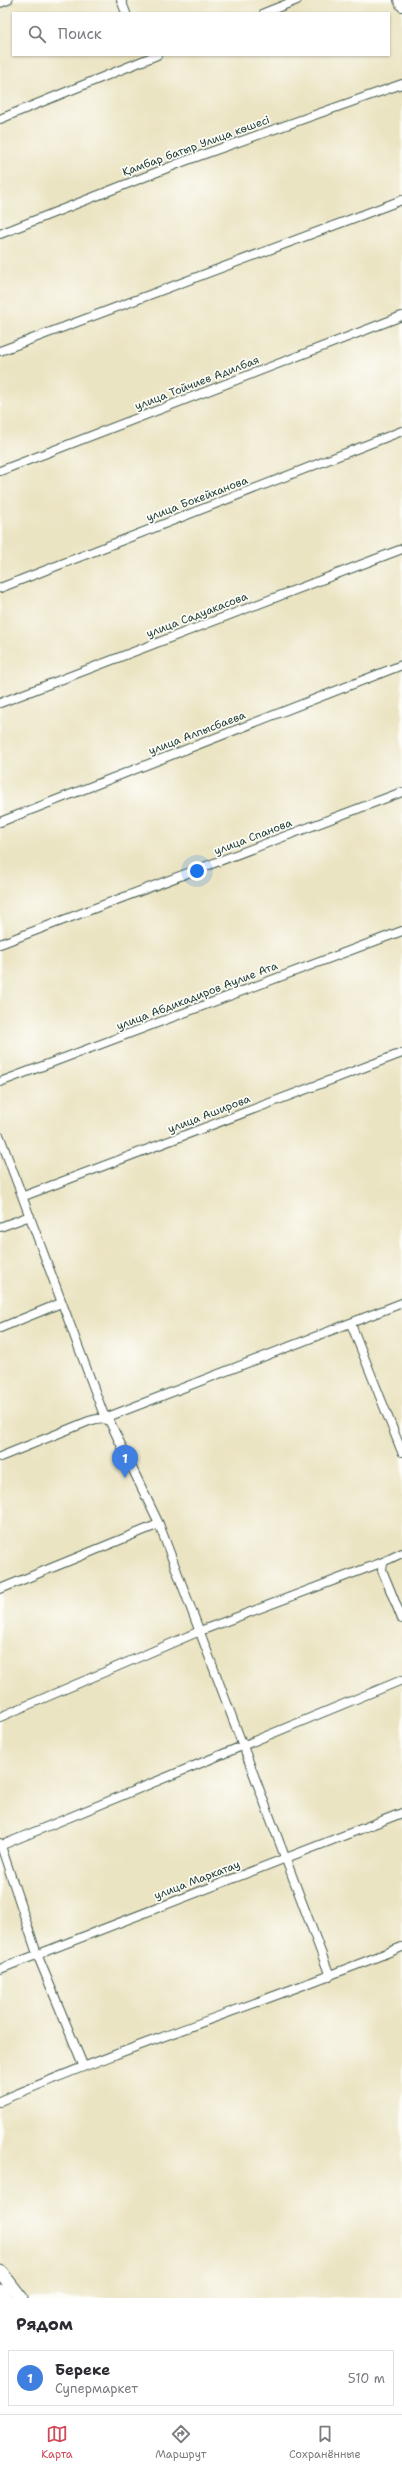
<!DOCTYPE html>
<html lang="ru">
<meta charset="utf-8">
<style>
:root{--surface:#fff;--page:#f2f2f3;--text:#2b2b33;--muted:#7c7c81;--line:#e1e1e2;--accent:#d1495b}
body{margin:0;font-family:"Shantell Sans",sans-serif;background:var(--page);color:var(--text)}
.you{position:absolute;left:197px;top:871px;width:14px;height:14px;margin:-10px;border:3px solid #fff;border-radius:50%;background:#1a73e8;box-shadow:0 0 0 6px #1a73e833}
.badge{display:grid;place-items:center;width:26px;height:26px;border-radius:50%;background:var(--accent);color:#fff;font-size:13px;font-weight:700}
.pin{position:absolute;translate:-50% -33px;filter:drop-shadow(0 1px 2px #0008)}
.pin::after{content:'';position:absolute;top:21px;width:14px;height:12px;background:inherit;clip-path:polygon(0 0,100% 0,50% 100%)}
.list{margin:0;padding:0;list-style:none}
h2{display:flex;justify-content:space-between;align-items:center;height:52px;margin:0;padding:0 16px;font-size:17px}
h2 small{font-size:13px;font-weight:400;color:var(--muted)}
.list li{display:grid;grid-template-columns:26px 1fr auto;gap:12px;align-items:center;box-sizing:border-box;height:56px;margin:0 8px 8px;padding:0 8px;border:1px solid var(--line);border-radius:0px}
.list b{display:block;font-size:15px;white-space:nowrap}
.list p{margin:0;font-size:13px;white-space:nowrap;color:var(--muted)}
.list em{font-size:13px;font-style:normal;color:var(--muted)}
.icon{flex:none;width:22px;height:22px;fill:none;stroke:currentColor;stroke-width:2;stroke-linecap:round;stroke-linejoin:round}
.map{position:relative;flex:none;width:402px;height:2298px;overflow:hidden}
.search{position:absolute;background:var(--surface);box-shadow:0 1px 3px #0004;left:12px;right:12px;top:12px;height:44px;display:flex;align-items:center;gap:10px;box-sizing:border-box;padding:0 14px;border-radius:0px;color:var(--muted);font-size:15px}
.sheet{height:116px;background:var(--surface)}
nav{display:flex;justify-content:space-around;align-items:center;box-sizing:border-box;height:56px;border-top:1px solid var(--line);background:var(--surface);font-size:11px;color:var(--muted)}
nav a{display:grid;justify-items:center;gap:2px}
nav .on{color:var(--accent)}
.map>svg:first-child{display:block}
.lines{fill:none;stroke-linecap:round;stroke-linejoin:round}
.minor-casing{stroke:#3e5649;stroke-width:10}
.tertiary-casing{stroke:#3e5649;stroke-width:12}
.primary-casing{stroke:#3e5649;stroke-width:15}
.minor{stroke:#fff;stroke-width:8}
.tertiary{stroke:#fff;stroke-width:10}
.primary{stroke:#fff;stroke-width:13}
.labels{text-anchor:middle;dominant-baseline:central;stroke-width:3.5;stroke-linejoin:round;paint-order:stroke}
.street-label{font-size:11px;fill:#1f3d34;stroke:#fdfcf7}
</style>
<div class="map">
<svg width="402" height="2298" viewBox="0 0 402 2298">
<rect width="100%" height="100%" fill="#fdfcf7"/>
<filter id="ink" filterUnits="userSpaceOnUse"><feTurbulence type="fractalNoise" baseFrequency=".025" numOctaves="2"/><feDisplacementMap in="SourceGraphic" scale="8" xChannelSelector="R" yChannelSelector="G"/><feConvolveMatrix kernelMatrix="1 2 1 2 8 2 1 2 1" color-interpolation-filters="sRGB"/></filter>
<filter id="wash" filterUnits="userSpaceOnUse"><feTurbulence type="fractalNoise" baseFrequency=".012" numOctaves="4" result="noise"/><feDisplacementMap in="SourceGraphic" scale="16" xChannelSelector="R" yChannelSelector="G"/><feGaussianBlur stdDeviation="0.9" result="paint"/><feColorMatrix in="noise" values="0 0 0 0 0 0 0 0 0 0 0 0 0 0 0 0 0 1.4 0 .05"/><feComposite in="paint" operator="in"/></filter>
<g filter="url(#wash)">
<rect width="100%" height="100%" fill="#ebe4c3"/>
</g>
<g filter="url(#ink)">
<g class="lines">
<!-- minor casing -->
<g class="minor-casing">
<g id="minor">
<polyline points="121,0 126,13"/>
<polyline points="0,3 8,0"/>
<polyline points="264,13 297,0"/>
<polyline points="0,119 157,55"/>
<polyline points="0,234 185,161 402,84"/>
<polyline points="0,351 402,200"/>
<polyline points="0,471 402,316"/>
<polyline points="0,588 402,431"/>
<polyline points="0,703 402,549"/>
<polyline points="0,822 402,665"/>
<polyline points="0,944 402,792"/>
<polyline points="0,1082 402,931"/>
<polyline points="0,1137 105,1418 402,1303"/>
<polyline points="24,1196 402,1053"/>
<polyline points="0,1227 30,1216"/>
<polyline points="351,1324 402,1452"/>
<polyline points="0,1328 61,1303"/>
<path d="M0 1457 89 1421C97 1419 103 1416 110 1422L159 1524 330 1976"/>
<polyline points="402,1553 383,1562 382,1570 402,1619"/>
<polyline points="0,1589 159,1524"/>
<polyline points="0,1717 200,1631 383,1562"/>
<polyline points="0,1843 37,1954 83,2065"/>
<polyline points="0,1846 402,1680"/>
<polyline points="0,1969 402,1813"/>
<path d="M0 2101C132 2044 269 2001 402 1947"/>
</g>
</g>
<!-- tertiary casing -->
<g class="tertiary-casing">
<polyline id="tertiary" points="399,0 402,6"/>
</g>
<!-- primary casing -->
<g class="primary-casing">
<g id="primary">
<polyline points="0,2271 21,2298"/>
<polyline points="0,2291 5,2298"/>
</g>
</g>
<!-- minor -->
<use href="#minor" class="minor"/>
<!-- tertiary -->
<use href="#tertiary" class="tertiary"/>
<!-- primary -->
<use href="#primary" class="primary"/>
</g>
</g>
<g class="labels">
<!-- street labels -->
<g class="street-label">
<text transform="translate(196 146) rotate(-20)">Қамбар батыр Улица көшесі</text>
<text transform="translate(197 383) rotate(-21)">улица Тойчиев Адилбая</text>
<text transform="translate(197 499) rotate(-21)">улица Бокейханова</text>
<text transform="translate(197 615) rotate(-21)">улица Садуакасова</text>
<text transform="translate(197 733) rotate(-21)">улица Алпысбаева</text>
<text transform="translate(253 837) rotate(-21)">улица Спанова</text>
<text transform="translate(197 996) rotate(-21)">улица Абдикадиров Аулие Ата</text>
<text transform="translate(209 1114) rotate(-21)">улица Аширова</text>
<text transform="translate(197 1880) rotate(-21)">улица Маркатау</text>
</g>
</g>
</svg>
<div class="you"></div>
<div class="pin badge" style="left:125px;top:1478px;background:#3f7fe0">1</div>
<div class="search"><svg class="icon" aria-label="search" viewBox="0 0 24 24"><circle cx="10" cy="10" r="6"/><path d="M15 15l6 6"/></svg>Поиск</div>
</div>
<section class="sheet">
<h2>Рядом<small></small></h2>
<ul class="list">
<li><span class="badge" style="background:#3f7fe0">1</span><div><b>Береке</b><p>Супермаркет</p></div><em>510 m</em></li>
</ul>
</section>
<nav>
<a class="on"><svg class="icon" aria-label="map" viewBox="0 0 24 24"><path d="M3 6l6-2 6 2 6-2v14l-6 2-6-2-6 2zM9 4v14M15 6v14"/></svg>Карта</a>
<a><svg class="icon" aria-label="directions" viewBox="0 0 24 24"><path d="M12 3l9 9-9 9-9-9zM9 14v-3h6M13 9l2 2-2 2"/></svg>Маршрут</a>
<a><svg class="icon" aria-label="saved" viewBox="0 0 24 24"><path d="M7 4h10v16l-5-4-5 4z"/></svg>Сохранённые</a>
</nav>
